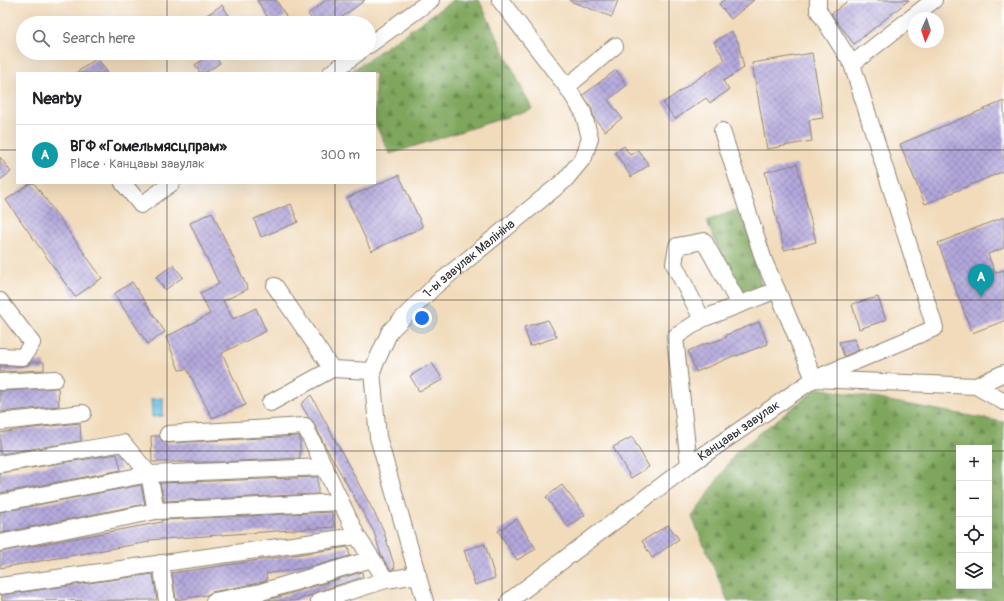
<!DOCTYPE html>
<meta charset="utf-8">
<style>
:root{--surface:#fff;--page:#f6f6f6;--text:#202124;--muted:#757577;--line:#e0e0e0;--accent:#ea580c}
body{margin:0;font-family:Pangolin,sans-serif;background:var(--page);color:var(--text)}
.controls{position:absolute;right:12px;bottom:12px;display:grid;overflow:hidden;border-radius:0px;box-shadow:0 4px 16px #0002}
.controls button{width:36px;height:36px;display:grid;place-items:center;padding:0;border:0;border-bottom:1px solid var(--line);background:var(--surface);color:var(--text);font:20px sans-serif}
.compass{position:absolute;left:908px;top:12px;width:36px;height:36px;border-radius:50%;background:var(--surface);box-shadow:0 4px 16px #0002;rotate:183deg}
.you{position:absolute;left:422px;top:318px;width:14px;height:14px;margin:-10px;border:3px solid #fff;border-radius:50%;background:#1a73e8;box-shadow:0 0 0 6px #1a73e833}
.badge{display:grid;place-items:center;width:26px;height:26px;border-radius:50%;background:var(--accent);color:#fff;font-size:13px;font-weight:700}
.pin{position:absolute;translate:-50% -33px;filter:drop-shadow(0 1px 2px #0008)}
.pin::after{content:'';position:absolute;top:21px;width:14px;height:12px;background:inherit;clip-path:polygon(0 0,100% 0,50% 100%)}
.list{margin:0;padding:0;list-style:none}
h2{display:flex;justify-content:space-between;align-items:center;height:52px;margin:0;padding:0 16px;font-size:17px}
h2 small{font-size:13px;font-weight:400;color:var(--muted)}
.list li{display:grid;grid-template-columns:26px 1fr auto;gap:12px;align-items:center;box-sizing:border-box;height:60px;padding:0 16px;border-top:1px solid var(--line)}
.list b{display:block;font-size:15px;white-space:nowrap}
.list p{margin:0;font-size:13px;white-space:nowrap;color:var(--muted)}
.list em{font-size:13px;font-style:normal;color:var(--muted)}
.icon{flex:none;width:22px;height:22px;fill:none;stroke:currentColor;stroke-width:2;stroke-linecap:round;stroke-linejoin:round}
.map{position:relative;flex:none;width:1004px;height:601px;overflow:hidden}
.search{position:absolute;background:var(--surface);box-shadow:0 4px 16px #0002;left:16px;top:16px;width:360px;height:44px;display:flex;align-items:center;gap:10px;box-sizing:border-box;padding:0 14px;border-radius:22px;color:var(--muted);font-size:15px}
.panel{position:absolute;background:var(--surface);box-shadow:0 4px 16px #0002;left:16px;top:72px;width:360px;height:112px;border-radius:0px}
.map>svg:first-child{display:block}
.forest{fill:url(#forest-firs);stroke:#546844;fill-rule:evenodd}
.water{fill:url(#water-waves);stroke:#487487}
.building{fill:url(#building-cross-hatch)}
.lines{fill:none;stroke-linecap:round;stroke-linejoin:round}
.minor-casing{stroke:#8e8373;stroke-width:18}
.minor{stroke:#fff;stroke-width:16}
.grid{fill:none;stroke:#2b2b2b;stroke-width:1;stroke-opacity:0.55}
.labels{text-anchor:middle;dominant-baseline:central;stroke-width:3.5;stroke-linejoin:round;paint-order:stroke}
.street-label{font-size:13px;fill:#2b2b2b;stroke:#fff}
</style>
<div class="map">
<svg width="1004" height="601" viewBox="0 0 1004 601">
<defs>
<pattern id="forest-firs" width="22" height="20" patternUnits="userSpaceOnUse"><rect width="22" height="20" fill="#7ea65c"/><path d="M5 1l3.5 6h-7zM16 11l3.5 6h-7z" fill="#67874c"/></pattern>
<pattern id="water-waves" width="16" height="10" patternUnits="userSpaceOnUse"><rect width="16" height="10" fill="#66bee3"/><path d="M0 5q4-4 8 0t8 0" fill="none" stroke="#549bb8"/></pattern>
<pattern id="building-cross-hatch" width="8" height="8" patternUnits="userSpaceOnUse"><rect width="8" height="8" fill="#b3a7db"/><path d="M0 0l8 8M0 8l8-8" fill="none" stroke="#9288b2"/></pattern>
</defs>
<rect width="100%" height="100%" fill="#fff"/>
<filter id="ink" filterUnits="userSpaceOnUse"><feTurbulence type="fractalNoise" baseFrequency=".025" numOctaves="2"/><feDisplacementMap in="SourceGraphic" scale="8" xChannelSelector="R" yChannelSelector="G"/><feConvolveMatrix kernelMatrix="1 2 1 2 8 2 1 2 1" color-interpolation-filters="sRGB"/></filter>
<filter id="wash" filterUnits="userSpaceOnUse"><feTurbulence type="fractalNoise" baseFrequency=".012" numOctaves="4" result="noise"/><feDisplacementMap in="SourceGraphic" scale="16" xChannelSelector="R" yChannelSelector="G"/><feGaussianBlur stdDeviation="0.9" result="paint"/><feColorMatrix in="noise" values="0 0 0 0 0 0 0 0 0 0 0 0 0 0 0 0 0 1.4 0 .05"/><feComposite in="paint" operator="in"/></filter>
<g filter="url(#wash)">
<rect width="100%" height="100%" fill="#f1dbbb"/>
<!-- forest -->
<g class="forest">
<polygon points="453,0 479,0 532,109 390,154 375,124 375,73 350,73 350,72"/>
<polygon points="742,208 762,288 741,296 706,221"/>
<path d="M818 388 1004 422V601H728L692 517 737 451ZM959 448H989V586H959Z"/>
</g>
<!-- water -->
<polygon class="water" points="163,398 163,416 152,417 151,399"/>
<g id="blocks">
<!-- building -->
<g class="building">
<polygon points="257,0 276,0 286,16 274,23 271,23"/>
<polygon points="326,0 365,0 334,23 314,23 308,14"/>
<polygon points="570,0 618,0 612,17 570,1"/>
<polygon points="724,0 754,0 731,19 719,4"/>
<polygon points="849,0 909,0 854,44 831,14"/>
<polygon points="222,5 234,23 195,23"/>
<polygon points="731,31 738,42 744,68 723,81 729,90 710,103 706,98 675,119 663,103 725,60 714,42"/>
<polygon points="212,53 220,63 205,73 200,73 195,65"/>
<polygon points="812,53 823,118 809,120 812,141 767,149 752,63"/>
<polygon points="97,58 108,73 76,73"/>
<polygon points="616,70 627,85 608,100 622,118 605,131 594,118 591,107 583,95"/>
<polygon points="1004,101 1004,171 925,204 900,144"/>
<polygon points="624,146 630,155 638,150 649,165 631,177 615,152"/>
<polygon points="0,157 11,172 0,180"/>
<polygon points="797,164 816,242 784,250 765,172"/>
<polygon points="399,175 423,227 371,251 347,198"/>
<polygon points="31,183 34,183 102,278 75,297 6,200"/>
<polygon points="291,204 298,222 261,237 254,219"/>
<polygon points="212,212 248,289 223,301 233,319 256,308 266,331 222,353 246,405 212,418 187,369 179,370 166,337 210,314 200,293 219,284 190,223"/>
<polygon points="1004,217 1004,248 988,254 995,273 1004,270 1004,321 972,333 938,243"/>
<polygon points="173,265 183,277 165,290 156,277"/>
<polygon points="132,282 165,332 148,344 114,294"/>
<polygon points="878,297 886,320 859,329 852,304"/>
<polygon points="548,320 557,337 530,346 524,327"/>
<polygon points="759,322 768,344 736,356 736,355 696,372 688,351 707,343 708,344 727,337 726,335"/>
<polygon points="854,339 859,350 844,356 839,342"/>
<polygon points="31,362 44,362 44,370 0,372 0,366 23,366 28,365"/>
<polygon points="432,363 443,380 419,391 410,376"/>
<polygon points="56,388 58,388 59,406 0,412 0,391"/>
<polygon points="311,395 383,529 395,568 390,570 381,555 374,532 323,442 314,422 309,418 301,404"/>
<polygon points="80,423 81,441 0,454 0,433 25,429"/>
<polygon points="151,436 159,436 163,442 169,443 299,436 300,438 300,458 221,462 152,462"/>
<polygon points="632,437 649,467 631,478 613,447"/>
<polygon points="117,454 121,470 0,493 0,473"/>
<polygon points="318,477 318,494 164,501 160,483"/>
<polygon points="141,485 145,504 0,533 0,512"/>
<polygon points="562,485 585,515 568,527 546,497"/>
<polygon points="332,512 334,527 149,540 149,542 0,568 0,552 162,522 162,520"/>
<polygon points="517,519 536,549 517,560 498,531"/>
<polygon points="668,525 679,539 652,558 642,541"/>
<polygon points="485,544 495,578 475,585 464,550"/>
<polygon points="348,547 350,556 315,566 266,574 267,580 259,583 212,592 207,595 176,600 172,573"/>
<polygon points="362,572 363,577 316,592 312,595 294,601 265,601"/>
<polygon points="153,574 157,600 2,601 2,595"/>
</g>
</g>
</g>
<g filter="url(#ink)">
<use href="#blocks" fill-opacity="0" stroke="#8e8373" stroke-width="1"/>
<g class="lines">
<!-- minor casing -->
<g class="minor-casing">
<g id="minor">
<polyline points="818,0 818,10 852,64"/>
<polyline points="369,45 431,0"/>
<polyline points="331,73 358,53"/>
<polyline points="567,87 615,46"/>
<polyline points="722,131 764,261 777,290"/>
<polyline points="123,183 141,205 172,183"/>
<polyline points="275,286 332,369 372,371"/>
<polyline points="0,301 32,343 23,357 0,356"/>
<polyline points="702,319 674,264 677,246 704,241 739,304"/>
<polyline points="0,382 55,379"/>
<polyline points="976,386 1004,373"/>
<polyline points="270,403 332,369"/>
<polyline points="0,422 83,413"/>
<polyline points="168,434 305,426 357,536 386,580"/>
<polyline points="0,464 123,443 149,474 156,511"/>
<polyline points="689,465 675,337 702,319 777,290 814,379 935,328 852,64 934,0"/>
<polyline points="0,503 149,474 325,467"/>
<polyline points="0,543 156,511 341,502"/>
<polyline points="161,563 167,601"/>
<polyline points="0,586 357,536"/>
<polyline points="214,601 261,592 372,559"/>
<polyline points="319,601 386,580 418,575"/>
<path id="s1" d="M425 601 378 437 372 371 390 331 435 286 565 180 584 157 590 138 583 112 567 87 500 0"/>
<path id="s2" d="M509 601 689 465 814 379 976 386 1004 402"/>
</g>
</g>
<!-- minor -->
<use href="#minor" class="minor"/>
</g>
</g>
<!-- grid -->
<path class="grid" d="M167 0V23M335 0V23M502 0V601M669 0V601M837 0V601M167 53V73M335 53V73M0 150H17M375 150H1004M167 183V601M335 183V601M0 300H1004M0 451H959M989 451H1004"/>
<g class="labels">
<!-- street labels -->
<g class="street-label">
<text stroke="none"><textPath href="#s1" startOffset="388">1-ы завулак Малініна</textPath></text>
<text stroke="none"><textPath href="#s2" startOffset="286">Канцавы завулак</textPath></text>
</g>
</g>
</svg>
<div class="controls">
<button>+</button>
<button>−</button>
<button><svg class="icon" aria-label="locate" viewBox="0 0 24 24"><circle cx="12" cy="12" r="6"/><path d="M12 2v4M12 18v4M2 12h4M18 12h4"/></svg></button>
<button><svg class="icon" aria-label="layers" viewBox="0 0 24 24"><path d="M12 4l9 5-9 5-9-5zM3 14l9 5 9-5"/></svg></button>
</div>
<svg class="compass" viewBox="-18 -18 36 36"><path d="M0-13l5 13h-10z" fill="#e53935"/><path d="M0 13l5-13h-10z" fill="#757577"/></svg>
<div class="you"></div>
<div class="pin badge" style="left:981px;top:297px;background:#0f9aa8">A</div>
<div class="search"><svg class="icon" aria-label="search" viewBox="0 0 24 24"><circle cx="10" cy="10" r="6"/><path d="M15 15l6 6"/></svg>Search here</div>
<section class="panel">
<h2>Nearby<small></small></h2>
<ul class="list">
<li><span class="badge" style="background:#0f9aa8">A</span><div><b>ВГФ «Гомельмясцпрам»</b><p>Place · Канцавы завулак</p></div><em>300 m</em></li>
</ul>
</section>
</div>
